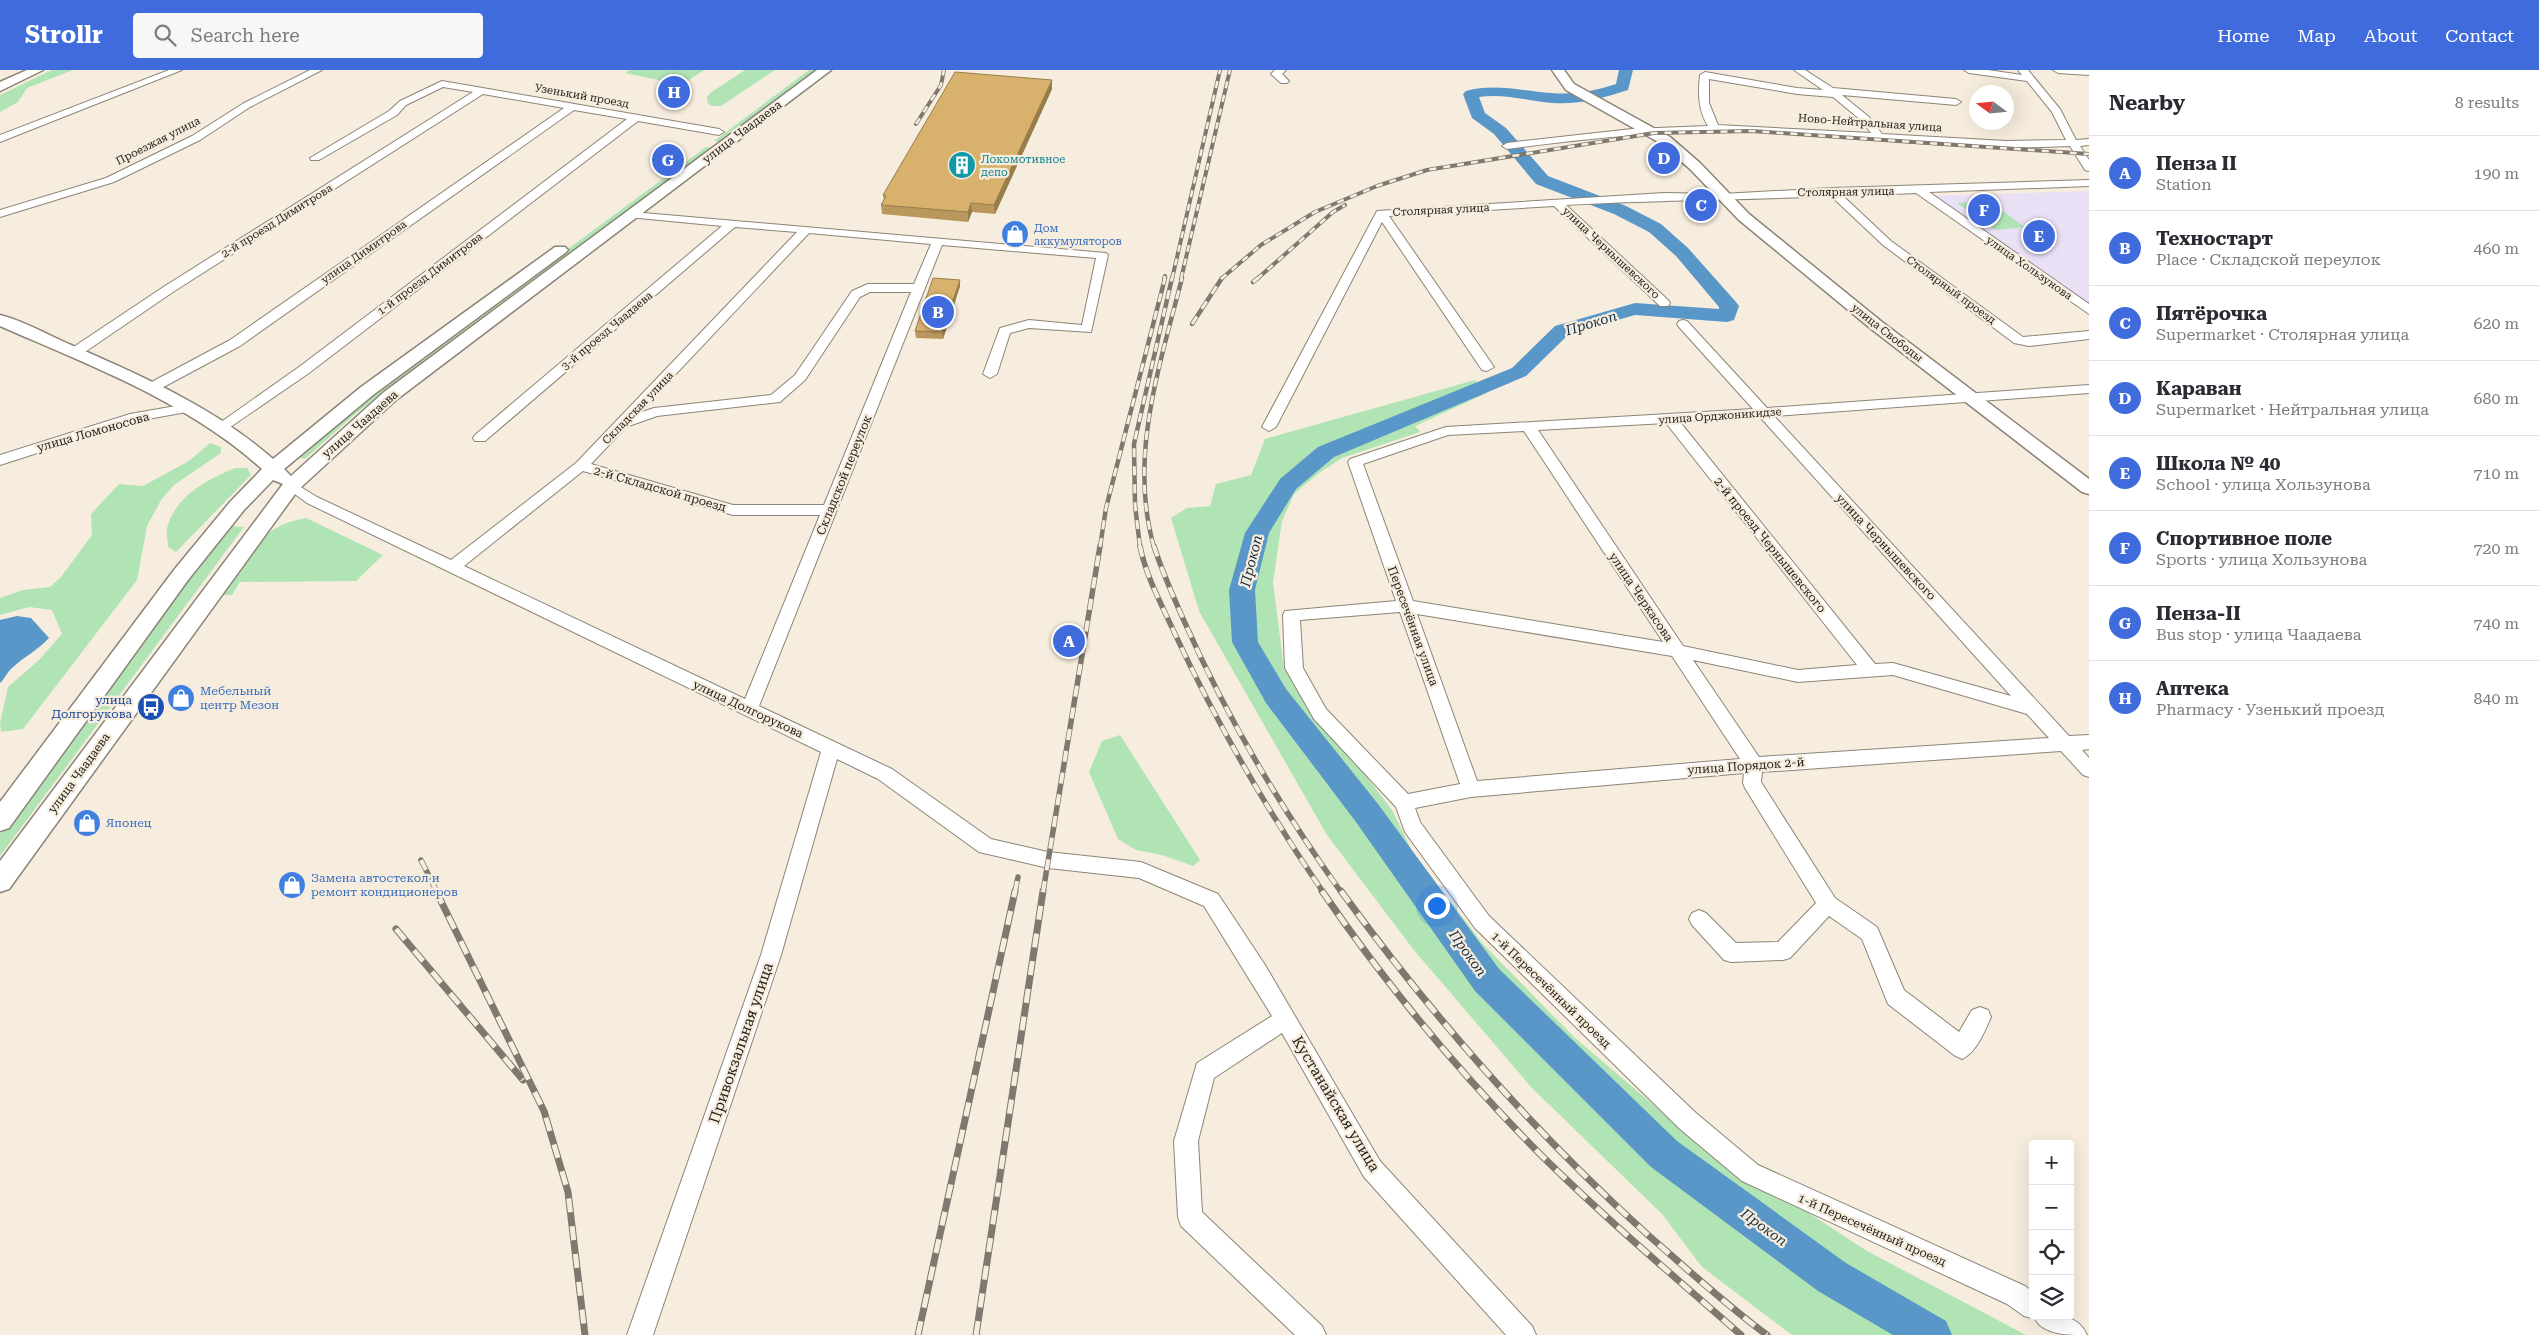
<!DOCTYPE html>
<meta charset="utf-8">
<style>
:root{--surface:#fff;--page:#f7f7f7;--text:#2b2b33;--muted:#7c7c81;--line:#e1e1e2;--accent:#406bdd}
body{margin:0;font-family:"Roboto Serif",serif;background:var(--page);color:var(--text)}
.controls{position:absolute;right:15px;bottom:15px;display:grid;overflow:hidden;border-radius:5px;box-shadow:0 5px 20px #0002}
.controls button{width:45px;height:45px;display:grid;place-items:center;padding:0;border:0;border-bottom:1px solid var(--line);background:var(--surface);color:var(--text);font:25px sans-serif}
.compass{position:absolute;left:1969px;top:15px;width:45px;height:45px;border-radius:50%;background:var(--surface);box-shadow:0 5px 20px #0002;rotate:285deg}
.you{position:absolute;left:1436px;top:835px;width:18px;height:18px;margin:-12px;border:4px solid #fff;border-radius:50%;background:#1a73e8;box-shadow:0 0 0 8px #1a73e833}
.badge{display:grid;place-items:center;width:32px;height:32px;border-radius:50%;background:var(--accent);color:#fff;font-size:16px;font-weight:700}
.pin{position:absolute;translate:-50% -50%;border:2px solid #fff;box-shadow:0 1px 5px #0006}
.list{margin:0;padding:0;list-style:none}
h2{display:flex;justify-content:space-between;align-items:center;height:65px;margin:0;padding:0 20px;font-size:21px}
h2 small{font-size:16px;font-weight:400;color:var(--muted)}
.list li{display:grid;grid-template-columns:32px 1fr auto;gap:15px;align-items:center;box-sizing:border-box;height:75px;padding:0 20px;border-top:1px solid var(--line)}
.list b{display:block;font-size:19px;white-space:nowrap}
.list p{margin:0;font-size:16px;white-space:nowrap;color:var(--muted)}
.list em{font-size:16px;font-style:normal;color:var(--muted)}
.icon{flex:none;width:28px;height:28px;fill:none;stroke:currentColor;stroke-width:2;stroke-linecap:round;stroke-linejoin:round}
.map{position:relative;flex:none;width:2089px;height:1265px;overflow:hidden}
header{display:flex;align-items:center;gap:30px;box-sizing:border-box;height:70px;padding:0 25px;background:var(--accent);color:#fff}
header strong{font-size:24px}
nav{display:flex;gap:28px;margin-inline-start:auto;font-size:18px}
.search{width:350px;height:45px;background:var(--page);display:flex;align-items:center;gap:12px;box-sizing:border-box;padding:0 18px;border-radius:5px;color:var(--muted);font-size:19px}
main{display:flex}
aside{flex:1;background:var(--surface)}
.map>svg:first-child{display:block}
.education{fill:#e9e0f6}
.green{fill:#b0e4b5}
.water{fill:#5997c9}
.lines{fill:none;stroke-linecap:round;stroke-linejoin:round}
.river{fill:#5997c9;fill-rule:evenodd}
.minor-casing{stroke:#8c8476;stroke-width:2}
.major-casing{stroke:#8c8476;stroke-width:3}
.minor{fill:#fff;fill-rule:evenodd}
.major{fill:#fff;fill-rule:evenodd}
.rail-far3-casing{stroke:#7e786e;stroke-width:4}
.rail-far2-casing{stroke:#7e786e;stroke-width:4.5}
.rail-far1-casing{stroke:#7e786e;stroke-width:5.5}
.rail-casing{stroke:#7e786e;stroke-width:7}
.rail-far3{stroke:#f7edde;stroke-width:2.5;stroke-dasharray:7;stroke-linecap:butt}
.rail-far2{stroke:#f7edde;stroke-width:3;stroke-dasharray:9;stroke-linecap:butt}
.rail-far1{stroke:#f7edde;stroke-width:4;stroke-dasharray:11;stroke-linecap:butt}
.rail{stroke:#f7edde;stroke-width:5;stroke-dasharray:14;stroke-linecap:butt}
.wall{fill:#ba985d}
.shaded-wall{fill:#977c4c}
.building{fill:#d8b16c;stroke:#977c4c}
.labels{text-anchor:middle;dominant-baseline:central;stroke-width:4.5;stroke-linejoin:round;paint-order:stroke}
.far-street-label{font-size:11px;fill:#24211b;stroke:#f7edde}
.far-culture-label{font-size:11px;fill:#0d838f;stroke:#f7edde;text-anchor:start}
.far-shop-label{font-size:11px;fill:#366cbe;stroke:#f7edde;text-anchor:start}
.street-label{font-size:12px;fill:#24211b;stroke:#f7edde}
.shop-label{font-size:12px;fill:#366cbe;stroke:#f7edde;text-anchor:start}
.transit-label{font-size:12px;fill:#164399;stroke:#f7edde;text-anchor:end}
.water-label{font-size:14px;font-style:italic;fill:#132e43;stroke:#f7edde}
.near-street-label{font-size:15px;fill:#24211b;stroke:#f7edde}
</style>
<header>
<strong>Strollr</strong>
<div class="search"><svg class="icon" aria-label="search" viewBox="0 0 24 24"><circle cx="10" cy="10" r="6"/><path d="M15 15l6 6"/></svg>Search here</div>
<nav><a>Home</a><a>Map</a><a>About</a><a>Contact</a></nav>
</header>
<main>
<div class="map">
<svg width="2089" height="1265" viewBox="0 0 2089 1265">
<rect width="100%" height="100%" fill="#f7edde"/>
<!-- education -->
<polygon class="education" points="2089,121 2089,235 1930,126"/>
<!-- green -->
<g class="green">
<polygon points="52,0 73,0 27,18 18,32 0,42 0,25"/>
<polygon points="630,0 704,0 681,15 625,3"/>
<polygon points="745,0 775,0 721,36 712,36 708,34 707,27 710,23"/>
<polygon points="809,0 816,0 721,72 714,71"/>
<polygon points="706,77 712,78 355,344 305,389 296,387 354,337"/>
<polygon points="1987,130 2025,157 1995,160 1957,133"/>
<polygon points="1475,310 1487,323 1415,356 1420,362 1342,388 1319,403 1294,424 1282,451 1273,512 1284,599 1392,740 1413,783 1483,874 1574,967 1684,1061 1867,1181 2026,1265 1792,1265 1702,1197 1662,1144 1532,1018 1413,879 1327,765 1199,541 1171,448 1187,438 1210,436 1216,414 1251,405 1265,369"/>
<polygon points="210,373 221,377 221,383 174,415 161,430 147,456 137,510 23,659 1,662 0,653 8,617 39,590 62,564 52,540 29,537 0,545 0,528 23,520 50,517 61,507 92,465 91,444 119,414 143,416 189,391"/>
<path d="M235 398H247L251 405 176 482 168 477C168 471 166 463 167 458 176 425 207 410 235 398Z"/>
<path d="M306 448 383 485 356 511 240 512 232 525H218C244 490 259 455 306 448Z"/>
<polygon points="231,456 244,457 0,786 0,764 183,517"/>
<polygon points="1120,665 1200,790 1193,796 1162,785 1136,780 1118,769 1089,702 1102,671"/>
</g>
<!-- water -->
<path class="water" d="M17 546 31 548 49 568C38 580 24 587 12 598 7 602 5 609 0 613V550Z"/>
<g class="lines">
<!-- river -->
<path class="river" d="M1619 0H1633L1628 20C1604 28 1578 35 1552 33 1528 31 1504 23 1479 27L1485 43 1506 58 1548 106 1626 136 1661 154 1688 178 1736 232 1739 236 1734 250 1727 252 1635 245 1569 264 1526 306 1334 387 1296 419 1269 463 1255 520 1258 572 1286 619 1378 734 1499 899 1677 1071 1846 1193 1946 1251 1952 1265H1893L1818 1221 1651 1097 1475 921 1356 752 1266 633 1232 572 1229 520 1245 463 1280 409 1318 377 1512 298 1555 256 1635 233 1719 239V237L1676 186 1649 162 1614 144 1536 114 1494 64 1472 48 1463 24 1466 21C1495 13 1521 21 1551 23 1573 25 1595 21 1616 14Z"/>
<!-- minor casing -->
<g class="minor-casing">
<g id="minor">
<polygon points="169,0 182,0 0,72 0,65"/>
<polygon points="310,0 322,0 250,37 200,70 114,112 0,147 0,140 106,108 192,66 244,33"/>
<polygon points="1275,0 1286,0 1282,4 1289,11 1287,13 1281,13 1271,4"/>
<path d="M1794 0H1805L1833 18 1956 29 1961 32 1956 35 1842 25 1869 47 1882 64 2006 71 2066 70 2052 42 2027 11 1969 3 1964 0H1988L2022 5 2018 0H2028L2060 39 2076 70 2089 69V75L2080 76 2089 90V101L2085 100 2070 76C1965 82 1861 66 1756 62 1673 59 1590 68 1507 79L1502 76 1507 73 1632 59 1708 56C1698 40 1698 23 1700 5L1705 2 1797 18 1823 20ZM1709 9 1797 24 1833 27 1862 51 1871 63 1718 55 1709 33Z"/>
<polygon points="2053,0 2089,0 2089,5 2058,3"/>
<polygon points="442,11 719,59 724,62 719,65 638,51 309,303 226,360 221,361 214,357 299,297 627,49 574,40 240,276 156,321 146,321 144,318 146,315 230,270 564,38 483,24 173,222 79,286 69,286 68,283 69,280 165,216 473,22 443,17 406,35 397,45 319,90 311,90 310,88 389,41 400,31"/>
<path d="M2089 110V116L1929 122 2089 234V244L1916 123 1843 126 1891 171 2023 267 2089 261V269L2029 276 2014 273 1883 175 1831 126C1743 130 1654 130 1566 135L1668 230 1670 233 1668 236H1660L1554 136 1389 146 1494 297 1487 301 1482 300 1382 152 1276 357 1269 361 1262 357 1377 141 1664 123 1722 124 1832 118Z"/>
<path d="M632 142 1106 183 1108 185 1091 262 1029 258 1010 263 997 304 990 308 983 304 1000 258 1029 250 1082 255 1096 188 942 175 759 636 892 699 991 769 1048 782 1141 792 1218 824 1265 895 1380 1091 1532 1256 1536 1265H1506L1364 1107 1282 963 1214 1008 1198 1071 1202 1142 1322 1256 1326 1265H1295L1181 1156 1178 1147 1174 1071 1197 993 1272 946 1204 836 1139 808 1048 798 979 782 878 709 837 689 781 885 653 1265H627L761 885 821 682 307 433 284 416 291 411 317 427 451 490 576 393 797 162 735 157 485 371H475L473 368 475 365 722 156 628 147 626 145ZM809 163 931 174 914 214H868L852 221 795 305 771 325 654 338 639 343ZM870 222H911L824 435H733L591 394 626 357 657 346 780 332 805 310 860 227ZM583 401 733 445H820L745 629 464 496Z"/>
<path d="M1683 250 1687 251 1767 338 2089 315V323L1774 346 2069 666 2089 665V679L2082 680 2089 688V707L2083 705 2061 681 1762 702 1761 712 1835 828 1877 857 1904 920 1959 962 1972 940 1980 937 1988 940 1991 947C1985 961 1976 983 1962 989L1954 985 1888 934 1862 869 1829 846 1790 888 1783 890 1731 892 1724 890 1692 855 1689 849 1692 843 1699 840 1706 843 1736 873 1778 872 1816 833 1745 718 1743 713 1744 703 1471 727 1415 738 1420 752 1489 846 1696 1043 1758 1095 2025 1216 2033 1222V1246C2054 1246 2077 1242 2087 1265 2068 1265 2044 1265 2035 1249L2024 1246 2007 1234 1742 1111 1680 1059 1475 858 1405 762 1396 737 1314 649 1285 598 1283 545 1285 541 1396 531 1348 392 1350 389 1446 357 1753 339 1679 257 1677 254 1679 251ZM1760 347 2011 626 1893 593 1875 594 1680 352ZM1666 353 1857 595 1798 600 1683 576 1538 360ZM1524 361 1663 572 1413 531 1363 394 1448 365ZM1400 542 1460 714 1408 724 1326 639 1303 598 1300 550ZM1417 544 1672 586 1740 689 1477 711ZM1693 590 1798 612 1893 605 2027 644 2049 668 1759 687Z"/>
<polygon points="187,334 192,335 194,338 192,341 137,351 0,395 0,385 130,344"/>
</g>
</g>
<!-- major casing -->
<g class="major-casing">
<g id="major">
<polygon points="27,0 43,0 0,21 0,12"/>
<path d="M817 0H831L396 330 298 420 9 819 0 822V791L283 414 273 410 244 440 188 510 9 758 0 761V732L174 500 230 432 262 399C188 332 91 296 0 256V245C24 251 48 265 71 275 142 306 214 337 273 389L361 317 555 177H565L568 180 565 183 373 325 284 399 291 406 384 322Z"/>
<polygon points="1552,0 1564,0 1574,14 1670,67 1700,93 1749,144 1882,252 2089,409 2089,424 2082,422 1870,258 1739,150 1690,99 1660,73 1566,20"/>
</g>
</g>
<!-- minor -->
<use href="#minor" class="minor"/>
<!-- major -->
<use href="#major" class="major"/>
<!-- rail-far3 casing -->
<g class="rail-far3-casing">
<g id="rail-far3">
<polyline points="916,54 941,15 944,0"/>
<polyline points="1164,209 1165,206"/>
<polyline points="1172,209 1220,0"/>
<polyline points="1181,209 1230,0"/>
<polyline points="1221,209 1261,175 1315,142 1377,116 1427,100 1654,63 1752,61 2089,84"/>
<polyline points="1257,209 1333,142 1345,135"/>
</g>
</g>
<!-- rail-far2 casing -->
<g class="rail-far2-casing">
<g id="rail-far2">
<polyline points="1253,212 1258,208"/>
<polyline points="1192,254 1222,208"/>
<polyline points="1100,477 1106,438 1165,208"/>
<polyline points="1140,477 1135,435 1134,374 1172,208"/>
<path d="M1154 477C1128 387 1160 295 1182 208"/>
</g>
</g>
<!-- rail-far1 casing -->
<g class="rail-far1-casing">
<g id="rail-far1">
<path d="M1140 476C1146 507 1162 535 1175 564 1217 654 1267 740 1323 822"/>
<path d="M1154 476C1162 502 1174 528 1185 553 1227 648 1281 738 1341 822"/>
<polyline points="421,790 437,822"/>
<polyline points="1015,822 1018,807"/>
<polyline points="1043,822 1100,476"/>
</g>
</g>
<!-- rail casing -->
<g class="rail-casing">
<g id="rail">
<polyline points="436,821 544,1041 568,1122 585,1265"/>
<path d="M1322 821C1387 916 1462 1006 1544 1088 1607 1150 1675 1207 1741 1265"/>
<path d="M1341 821C1432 946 1533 1061 1648 1165 1687 1199 1725 1234 1767 1265"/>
<polyline points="396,859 523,1010"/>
<polyline points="918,1265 1015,821"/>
<polyline points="976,1265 1043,821"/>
</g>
</g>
<!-- rail-far3 -->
<use href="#rail-far3" class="rail-far3"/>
<!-- rail-far2 -->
<use href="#rail-far2" class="rail-far2"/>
<!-- rail-far1 -->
<use href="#rail-far1" class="rail-far1"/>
<!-- rail -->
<use href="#rail" class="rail"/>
</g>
<!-- wall -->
<g class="wall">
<polygon points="1052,10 1052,19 995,144 972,142 968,152 882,144 881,135 884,130 883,125"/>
<polygon points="960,216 943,269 916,268 915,261"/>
</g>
<!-- shaded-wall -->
<g class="shaded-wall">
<polygon points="1052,10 1052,19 995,144 994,135"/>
<polygon points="971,133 972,142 968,152 968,142"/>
<polygon points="960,210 960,216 943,269 942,262"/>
</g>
<!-- building -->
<g class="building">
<polygon points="955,2 1052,10 994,135 971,133 968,142 881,135 886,126 883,125"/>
<polygon points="933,208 960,210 942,262 915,261"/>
</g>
<!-- icons -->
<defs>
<g id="building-disc" transform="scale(1.4375)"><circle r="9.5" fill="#0f9aa8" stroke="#f7edde"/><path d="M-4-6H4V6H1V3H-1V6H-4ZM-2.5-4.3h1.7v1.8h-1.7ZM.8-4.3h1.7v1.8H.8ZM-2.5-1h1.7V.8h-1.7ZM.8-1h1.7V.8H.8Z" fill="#fff"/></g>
<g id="shop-disc" transform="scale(1.4375)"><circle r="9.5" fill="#3f7fe0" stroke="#f7edde"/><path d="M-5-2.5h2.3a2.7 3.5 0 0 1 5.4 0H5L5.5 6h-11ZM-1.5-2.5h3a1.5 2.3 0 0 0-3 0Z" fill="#fff"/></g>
<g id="bus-disc" transform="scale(1.4375)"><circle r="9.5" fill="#1a4fb4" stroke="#f7edde"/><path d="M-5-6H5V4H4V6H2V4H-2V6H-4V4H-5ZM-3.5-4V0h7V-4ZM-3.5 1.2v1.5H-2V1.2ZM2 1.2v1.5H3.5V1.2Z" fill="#fff"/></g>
</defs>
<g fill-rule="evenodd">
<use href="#building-disc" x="962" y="95"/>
<use href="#shop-disc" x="1015" y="164"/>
<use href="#shop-disc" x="181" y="628"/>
<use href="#bus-disc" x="151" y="637"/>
<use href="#shop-disc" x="87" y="753"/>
<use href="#shop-disc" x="292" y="815"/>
</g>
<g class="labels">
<!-- far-street labels -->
<g class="far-street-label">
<text transform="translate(582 26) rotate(10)">Узенький проезд</text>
<text transform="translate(1870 53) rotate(4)">Ново-Нейтральная улица</text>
<text transform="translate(158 71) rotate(-27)">Проезжая улица</text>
<text transform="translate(1846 122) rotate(-1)">Столярная улица</text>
<text transform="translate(1441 140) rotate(-3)">Столярная улица</text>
<text transform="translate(277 151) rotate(-32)">2-й проезд Димитрова</text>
<text transform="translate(364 182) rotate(-35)">улица Димитрова</text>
<text transform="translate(1611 183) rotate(43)">улица Чернышевского</text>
<text transform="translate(2029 198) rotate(35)">улица Хользунова</text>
<text transform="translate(430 204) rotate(-37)">1-й проезд Димитрова</text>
<text transform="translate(1951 220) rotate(36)">Столярный проезд</text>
<text transform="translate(607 261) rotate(-40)">3-й проезд Чаадаева</text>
<text transform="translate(1887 263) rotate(38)">улица Свободы</text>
<text transform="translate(638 338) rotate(-46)">Складская улица</text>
<text transform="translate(1720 346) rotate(-4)">улица Орджоникидзе</text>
</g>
<!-- far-culture labels -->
<g class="far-culture-label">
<text x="981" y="89">Локомотивное<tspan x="981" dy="13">депо</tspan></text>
</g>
<!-- far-shop labels -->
<g class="far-shop-label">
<text x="1034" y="158">Дом<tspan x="1034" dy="13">аккумуляторов</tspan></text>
</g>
<!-- street labels -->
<g class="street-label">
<text transform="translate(742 62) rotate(-37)">улица Чаадаева</text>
<text transform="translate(360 354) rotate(-41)">улица Чаадаева</text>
<text transform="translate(93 362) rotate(-16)">улица Ломоносова</text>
<text transform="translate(844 405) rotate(-68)">Складской переулок</text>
<text transform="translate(660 419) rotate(16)">2-й Складской проезд</text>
<text transform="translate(1770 475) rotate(51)">2-й проезд Чернышевского</text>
<text transform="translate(1886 477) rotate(47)">улица Чернышевского</text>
<text transform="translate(1641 527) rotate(56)">улица Черкасова</text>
<text transform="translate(1413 556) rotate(70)">Пересечённая улица</text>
<text transform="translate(748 639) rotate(25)">улица Долгорукова</text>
<text transform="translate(1746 696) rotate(-4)">улица Порядок 2-й</text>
<text transform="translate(79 703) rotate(-54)">улица Чаадаева</text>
<text transform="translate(1551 920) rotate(44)">1-й Пересечённый проезд</text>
<text transform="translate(1872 1160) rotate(24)">1-й Пересечённый проезд</text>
</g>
<!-- shop labels -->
<g class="shop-label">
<text x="200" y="621">Мебельный<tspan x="200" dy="14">центр Мезон</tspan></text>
<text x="106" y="753">Японец</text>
<text x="311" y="808">Замена автостекол и<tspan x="311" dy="14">ремонт кондиционеров</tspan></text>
</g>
<!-- transit labels -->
<g class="transit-label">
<text x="132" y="630">улица<tspan x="132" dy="14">Долгорукова</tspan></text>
</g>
<!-- water labels -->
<g class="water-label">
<text transform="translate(1591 253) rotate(-17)">Прокоп</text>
<text transform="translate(1251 491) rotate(-76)">Прокоп</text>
<text transform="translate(1468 883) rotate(54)">Прокоп</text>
<text transform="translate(1764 1157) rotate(36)">Прокоп</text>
</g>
<!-- near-street labels -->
<g class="near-street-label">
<text transform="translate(741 973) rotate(-71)">Привокзальная улица</text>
<text transform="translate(1336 1034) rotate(59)">Кустанайская улица</text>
</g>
</g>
</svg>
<div class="controls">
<button>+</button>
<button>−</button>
<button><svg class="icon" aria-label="locate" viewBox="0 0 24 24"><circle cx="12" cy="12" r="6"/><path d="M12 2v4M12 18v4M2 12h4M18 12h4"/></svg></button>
<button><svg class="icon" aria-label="layers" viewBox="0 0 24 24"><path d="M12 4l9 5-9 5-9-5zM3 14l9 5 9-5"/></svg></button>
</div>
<svg class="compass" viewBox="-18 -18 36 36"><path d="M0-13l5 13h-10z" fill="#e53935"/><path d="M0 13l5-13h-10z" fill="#7c7c81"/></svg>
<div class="you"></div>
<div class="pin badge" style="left:1069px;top:571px">A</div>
<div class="pin badge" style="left:938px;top:242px">B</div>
<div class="pin badge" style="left:1701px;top:135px">C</div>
<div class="pin badge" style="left:1664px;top:88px">D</div>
<div class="pin badge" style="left:2039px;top:166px">E</div>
<div class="pin badge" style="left:1984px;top:140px">F</div>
<div class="pin badge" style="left:668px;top:90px">G</div>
<div class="pin badge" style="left:674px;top:22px">H</div>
</div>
<aside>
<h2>Nearby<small>8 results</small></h2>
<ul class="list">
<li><span class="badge">A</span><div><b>Пенза II</b><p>Station</p></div><em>190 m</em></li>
<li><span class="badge">B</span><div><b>Техностарт</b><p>Place · Складской переулок</p></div><em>460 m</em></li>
<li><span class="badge">C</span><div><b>Пятёрочка</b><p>Supermarket · Столярная улица</p></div><em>620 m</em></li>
<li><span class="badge">D</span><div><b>Караван</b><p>Supermarket · Нейтральная улица</p></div><em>680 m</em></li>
<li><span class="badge">E</span><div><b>Школа № 40</b><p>School · улица Хользунова</p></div><em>710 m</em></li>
<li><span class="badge">F</span><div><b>Спортивное поле</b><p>Sports · улица Хользунова</p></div><em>720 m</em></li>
<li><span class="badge">G</span><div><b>Пенза-II</b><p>Bus stop · улица Чаадаева</p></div><em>740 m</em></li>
<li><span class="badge">H</span><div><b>Аптека</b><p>Pharmacy · Узенький проезд</p></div><em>840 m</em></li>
</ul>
</aside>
</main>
